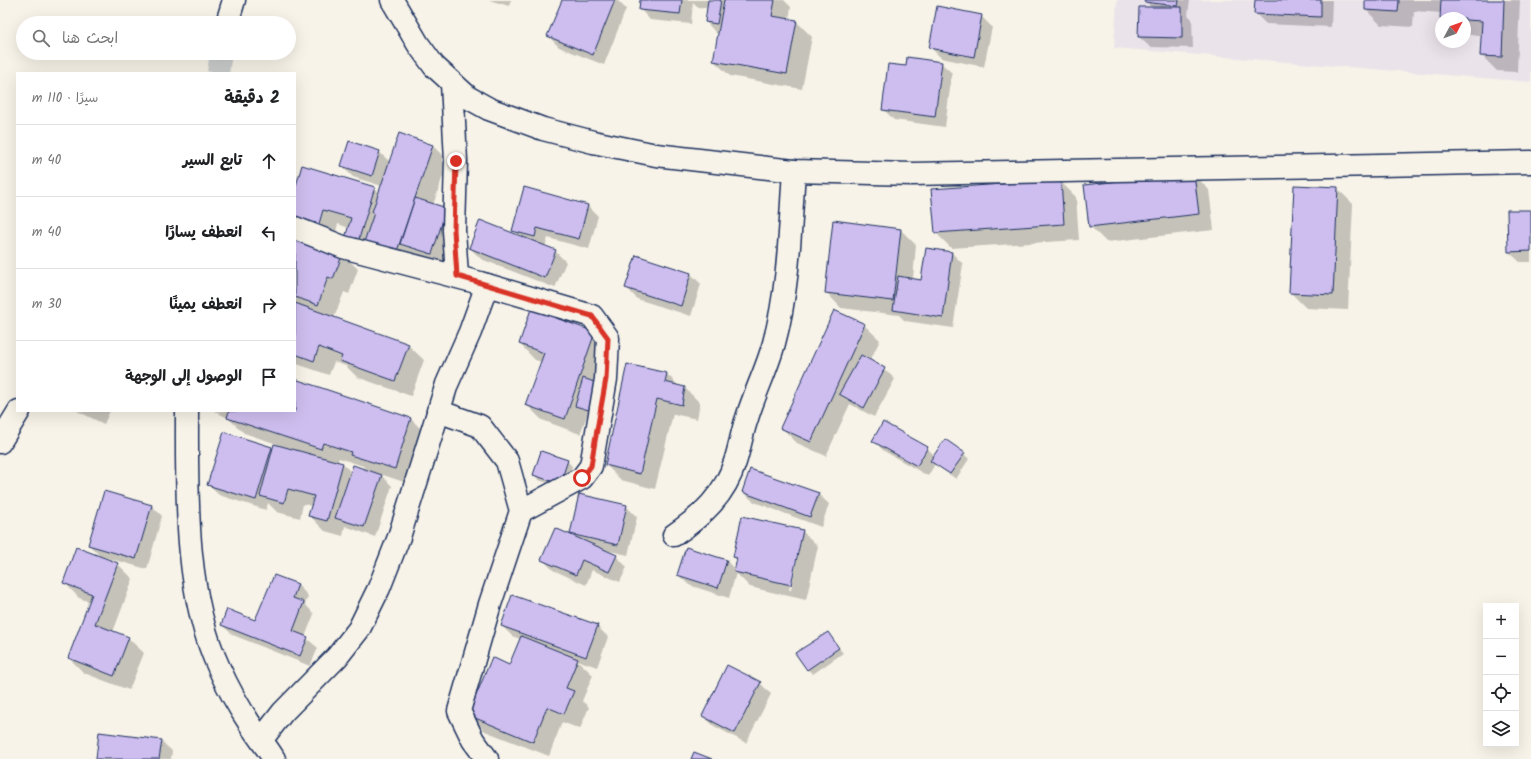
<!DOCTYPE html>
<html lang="ar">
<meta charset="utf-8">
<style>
:root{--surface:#fff;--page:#f6f6f6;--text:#202124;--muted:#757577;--line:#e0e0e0}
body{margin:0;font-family:Kalam,"Playpen Sans Arabic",sans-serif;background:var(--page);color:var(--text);direction:rtl}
.controls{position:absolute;right:12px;bottom:12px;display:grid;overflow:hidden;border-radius:0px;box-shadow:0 4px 16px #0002}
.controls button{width:36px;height:36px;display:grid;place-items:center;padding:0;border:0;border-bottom:1px solid var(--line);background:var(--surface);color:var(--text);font:20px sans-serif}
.compass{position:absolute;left:1435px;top:12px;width:36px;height:36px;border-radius:50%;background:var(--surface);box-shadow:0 4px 16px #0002;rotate:49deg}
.stop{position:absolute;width:12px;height:12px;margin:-9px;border:3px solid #d93025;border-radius:50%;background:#fff}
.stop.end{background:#d93025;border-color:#fff;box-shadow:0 1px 4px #0008}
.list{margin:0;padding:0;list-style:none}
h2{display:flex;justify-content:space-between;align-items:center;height:52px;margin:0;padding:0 16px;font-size:17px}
h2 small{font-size:13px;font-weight:400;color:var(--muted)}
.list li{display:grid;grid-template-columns:26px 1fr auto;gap:12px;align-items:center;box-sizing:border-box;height:72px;padding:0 16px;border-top:1px solid var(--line)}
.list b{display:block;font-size:15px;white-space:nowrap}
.list em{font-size:13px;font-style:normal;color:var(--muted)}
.icon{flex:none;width:22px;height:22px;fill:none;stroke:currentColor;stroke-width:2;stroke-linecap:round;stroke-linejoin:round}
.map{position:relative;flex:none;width:1531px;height:759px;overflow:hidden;direction:ltr}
.search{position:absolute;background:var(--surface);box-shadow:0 4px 16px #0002;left:16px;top:16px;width:280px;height:44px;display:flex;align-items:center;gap:10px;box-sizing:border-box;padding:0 14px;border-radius:22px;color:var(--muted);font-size:15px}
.panel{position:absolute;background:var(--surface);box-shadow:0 4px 16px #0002;left:16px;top:72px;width:280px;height:340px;border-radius:0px;direction:rtl}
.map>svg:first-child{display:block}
.built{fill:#ebe3ea;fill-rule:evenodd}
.shadow{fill:#0003;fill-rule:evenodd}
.building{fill:#cebeef;stroke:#1b2f5e}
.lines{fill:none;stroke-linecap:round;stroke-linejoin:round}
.tertiary-tunnel{stroke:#cbcccc;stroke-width:22;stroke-dasharray:22 11;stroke-linecap:butt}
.minor-casing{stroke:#1b2f5e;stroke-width:25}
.tertiary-casing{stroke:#1b2f5e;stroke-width:25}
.minor{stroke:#f7f3e8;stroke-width:22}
.tertiary{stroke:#f7f3e8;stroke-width:22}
.route{stroke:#d93025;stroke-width:5}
</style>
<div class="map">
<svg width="1531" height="759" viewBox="0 0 1531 759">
<rect width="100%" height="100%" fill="#f7f3e8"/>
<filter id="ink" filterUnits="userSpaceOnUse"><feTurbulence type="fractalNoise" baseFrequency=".025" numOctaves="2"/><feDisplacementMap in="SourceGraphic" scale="8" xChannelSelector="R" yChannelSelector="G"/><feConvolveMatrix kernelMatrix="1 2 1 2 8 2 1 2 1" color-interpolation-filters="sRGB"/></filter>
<g filter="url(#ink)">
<!-- built -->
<path class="built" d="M1117 0H1531V82L1114 48ZM1441 18H1465V42H1441Z"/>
<!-- shadow -->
<g class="shadow">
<polygon points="489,0 511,0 509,6"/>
<polygon points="563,0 617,0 626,9 604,65 559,47 548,36"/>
<polygon points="641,0 784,0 791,7 789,20 796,21 812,37 802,89 730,76 714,61 719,33 716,33 706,22 708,8 698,7 693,2 691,24 650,20 640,9"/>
<polygon points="1146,0 1190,0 1188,15 1192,19 1193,48 1150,47 1139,37 1151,8"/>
<polygon points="1256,0 1332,0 1331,27 1266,24 1255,13"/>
<polygon points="1366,0 1520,0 1517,72 1497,71 1481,55 1482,35 1465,35 1465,18 1441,13 1414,11 1413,27 1381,25 1366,10"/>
<polygon points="981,16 992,27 984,67 941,58 930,47"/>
<polygon points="941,63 952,73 945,127 894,120 883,109 907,67"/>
<polygon points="432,145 448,161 433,205 457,220 443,264 361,253 349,228 338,224 334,239 295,220 295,192 374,188 379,193 382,186 353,177 342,166 379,152 390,162"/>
<polygon points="1194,174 1209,190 1214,230 1106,242 1090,226"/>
<polygon points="1060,181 1076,197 1079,240 951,248 936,233"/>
<polygon points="1337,188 1353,204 1348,310 1306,308 1290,292"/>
<polygon points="588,206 598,216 589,249 548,238 545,247 555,251 566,262 555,288 481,259 470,248 521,238 514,230"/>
<polygon points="1531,211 1531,262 1520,262 1509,252"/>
<polygon points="834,221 901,230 916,245 913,279 922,281 926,249 952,253 963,264 953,328 905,321 899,315 841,308 826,292"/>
<polygon points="295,237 342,254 358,269 349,294 344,292 334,318 408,345 424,360 411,396 357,377 346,366 334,362 329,375 297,364 295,371"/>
<polygon points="636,257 691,274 701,284 691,316 637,299 627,288"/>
<polygon points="864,325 880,340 870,361 884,369 895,379 874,417 850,404 826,456 797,443 781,427"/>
<polygon points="595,332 610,348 597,416 588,413 580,434 542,420 527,405 542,362 535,360 520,344"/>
<polygon points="667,374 680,387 685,388 700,403 697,419 673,414 655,489 621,480 606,465"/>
<path d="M295 380 411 419 426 434 410 484 380 474 392 486 375 537 345 526 343 536 325 531 310 516 312 506 303 504 300 518 277 512 268 503 266 510 219 495 208 485 272 448 274 450 280 445 244 433 228 418 214 411H295ZM339 458 363 466 367 471 352 473 343 464 337 463Z"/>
<polygon points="77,411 110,411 104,424"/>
<polygon points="874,441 927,448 935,456 964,454 969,459 956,479 935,464 928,476 884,451"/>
<polygon points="567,461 572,466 565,489 539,480 534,475"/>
<polygon points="743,492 818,494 829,504 821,527 754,502"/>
<polygon points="151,505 162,516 147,569 100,556 89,545"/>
<polygon points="626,506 637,517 628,555 605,550 616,556 627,567 620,582 592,570 586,585 553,570 543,560 575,538 571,534"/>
<path d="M802 531 818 546 806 600 750 587 736 573 729 598 689 585 678 575 726 560 735 570 737 561 734 557ZM799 541H801L791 590H789Z"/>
<polygon points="118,564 133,579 113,632 128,638 144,653 129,690 84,673 69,658 90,602 79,598 64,582"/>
<polygon points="274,576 298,585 308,596 305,604 314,614 305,637 318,648 310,666 233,635 222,625 256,622"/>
<polygon points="502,626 597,626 608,637 597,667 577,660 593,675 582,701 589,707 580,729 562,722 549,756 485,731 470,715 510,666 520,639 512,636"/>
<polygon points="827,633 843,653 813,674 807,669"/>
<polygon points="760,683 771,694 746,743 714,726 703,716"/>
<polygon points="161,741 172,751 171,759 97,759"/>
</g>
<!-- building -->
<g class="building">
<polygon points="562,0 615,0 593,55 547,36"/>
<polygon points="640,0 682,0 680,14 639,10"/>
<polygon points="708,0 721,0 717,24 705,22"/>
<polygon points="724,0 775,0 772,16 797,20 787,74 713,61"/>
<polygon points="1145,0 1179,0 1178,6 1144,2"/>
<polygon points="1255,0 1321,0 1321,17 1254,14"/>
<polygon points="1365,0 1399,0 1398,12 1365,10"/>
<polygon points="1441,0 1504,0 1502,57 1480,56 1482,21 1465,20 1465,18 1440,19"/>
<polygon points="937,6 982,15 974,57 929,48"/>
<polygon points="1139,7 1182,7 1182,38 1138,37"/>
<polygon points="907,57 942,62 935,117 882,110 888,64 906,66"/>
<polygon points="399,133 433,145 397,251 381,245 378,253 362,248 374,213 372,212"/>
<polygon points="349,141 380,151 372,176 341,166"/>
<polygon points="302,165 375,187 358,242 345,238 351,218 323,210 319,224 295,216 295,189"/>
<polygon points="1194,173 1199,214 1089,227 1084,185"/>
<polygon points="1061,180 1064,224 935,233 931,189"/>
<polygon points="1294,185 1338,187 1333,295 1289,293"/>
<polygon points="524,187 588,205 579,239 537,228 535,237 512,231"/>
<polygon points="415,198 447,208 432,254 400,244"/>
<polygon points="1507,210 1531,210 1531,251 1508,252"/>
<polygon points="480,220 556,250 545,278 469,248"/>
<polygon points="833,220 901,229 893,301 825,293"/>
<polygon points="295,236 343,253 333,279 328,277 318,305 295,297"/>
<polygon points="926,248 952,252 943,318 893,310 898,276 921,280"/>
<polygon points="636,255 691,273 681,306 625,288"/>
<polygon points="295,303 409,344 395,381 340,361 342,356 319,347 314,361 295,354"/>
<polygon points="531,309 595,332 565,419 525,405 544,353 519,344"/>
<polygon points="834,310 865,324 811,442 780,428"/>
<polygon points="861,355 885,368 864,408 839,394"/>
<polygon points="627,364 667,373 665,382 685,387 682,405 657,399 640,474 605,465"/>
<polygon points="583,378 600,384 592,411 575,406"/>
<polygon points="295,379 411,418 395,469 350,455 351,452 323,443 321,449 227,418 229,411 295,411"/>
<polygon points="883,422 928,447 917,466 872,441"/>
<polygon points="224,432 272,447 256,500 207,485"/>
<polygon points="945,439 965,453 950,474 930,461"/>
<polygon points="274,444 343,463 327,521 308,516 314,496 288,489 284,503 260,496"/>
<polygon points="541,451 568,460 560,484 533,475"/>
<polygon points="353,465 382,475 364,527 335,518"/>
<polygon points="750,469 819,493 810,517 742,492"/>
<polygon points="104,491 152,505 136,559 88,545"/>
<polygon points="579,494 627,505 618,545 570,534"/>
<polygon points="742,516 803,530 791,585 734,572 737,558 733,557"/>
<polygon points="555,528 617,555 609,572 582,560 576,575 541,560"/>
<polygon points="76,547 118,563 95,624 129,637 114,676 68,658 92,594 63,583"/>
<polygon points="686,547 727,560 718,588 677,575"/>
<polygon points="274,575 298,584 293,598 304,602 293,631 308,637 300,656 221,625 227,609 255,620"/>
<polygon points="512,595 598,625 586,657 501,626"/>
<polygon points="828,632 839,648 807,670 795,653"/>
<polygon points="521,636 578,659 566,688 574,691 564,714 547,707 533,742 468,715 492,657 509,665"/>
<polygon points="727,665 761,682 735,733 702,716"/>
<polygon points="99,732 162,740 159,759 96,759"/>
<polygon points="694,752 712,759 691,759"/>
</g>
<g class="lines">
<!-- tertiary-tunnel -->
<polyline class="tertiary-tunnel" points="218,73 221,53"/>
<!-- minor casing -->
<g class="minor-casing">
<g id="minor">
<polyline points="392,0 418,44 434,66 469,98 489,109 543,129 593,142 656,155 794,171 912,174 1531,162"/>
<polyline points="452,83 456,161 454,230 457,276"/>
<polyline points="295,228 343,247 480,283 592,316 608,338 606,379 591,466 582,478 521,511"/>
<polyline points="438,411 480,426 507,461 521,511 490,604 459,711 473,740 487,759"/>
<polyline points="0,442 19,411"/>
<path d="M674 535C702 516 725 495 735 462 740 447 742 432 747 418 755 392 767 369 774 343 789 288 790 228 794 171"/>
<polyline points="262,739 283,712 337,657 359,629 379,588 399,537 447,384 470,332 487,285"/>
</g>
</g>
<!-- tertiary casing -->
<g class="tertiary-casing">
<g id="tertiary">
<polyline points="227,23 234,0"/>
<path d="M187 411C187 492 184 593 219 668 228 688 238 706 250 724 257 736 267 747 274 759"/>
</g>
</g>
<!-- minor -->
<use href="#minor" class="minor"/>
<!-- tertiary -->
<use href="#tertiary" class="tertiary"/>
</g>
</g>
<g class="lines" filter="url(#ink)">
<!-- route -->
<polyline class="route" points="456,161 454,230 457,276 592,316 608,338 606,379 595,441 591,466 582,478"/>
</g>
</svg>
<div class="controls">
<button>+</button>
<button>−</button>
<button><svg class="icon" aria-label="locate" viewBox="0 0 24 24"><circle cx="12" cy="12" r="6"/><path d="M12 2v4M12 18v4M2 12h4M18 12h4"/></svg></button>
<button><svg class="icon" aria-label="layers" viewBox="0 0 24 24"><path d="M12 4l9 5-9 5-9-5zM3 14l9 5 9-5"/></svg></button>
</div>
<svg class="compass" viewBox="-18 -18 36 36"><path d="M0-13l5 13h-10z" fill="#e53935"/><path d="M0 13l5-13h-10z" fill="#757577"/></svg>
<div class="stop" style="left:582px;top:478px"></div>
<div class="stop end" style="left:456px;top:161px"></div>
<div class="search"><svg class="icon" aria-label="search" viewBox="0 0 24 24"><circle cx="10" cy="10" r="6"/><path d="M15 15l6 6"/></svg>ابحث هنا</div>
<section class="panel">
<h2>2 دقيقة<small>سيرًا · 110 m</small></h2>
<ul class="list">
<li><svg class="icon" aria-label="ahead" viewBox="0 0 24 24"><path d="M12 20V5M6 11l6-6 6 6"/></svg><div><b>تابع السير</b></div><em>40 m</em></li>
<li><svg class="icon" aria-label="left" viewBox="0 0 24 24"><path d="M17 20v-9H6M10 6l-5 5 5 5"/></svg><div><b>انعطف يسارًا</b></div><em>40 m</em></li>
<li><svg class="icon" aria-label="right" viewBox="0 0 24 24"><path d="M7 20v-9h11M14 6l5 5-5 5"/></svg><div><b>انعطف يمينًا</b></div><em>30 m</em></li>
<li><svg class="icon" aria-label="arrive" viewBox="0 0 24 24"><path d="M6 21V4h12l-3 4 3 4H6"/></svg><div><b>الوصول إلى الوجهة</b></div></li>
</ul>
</section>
</div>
